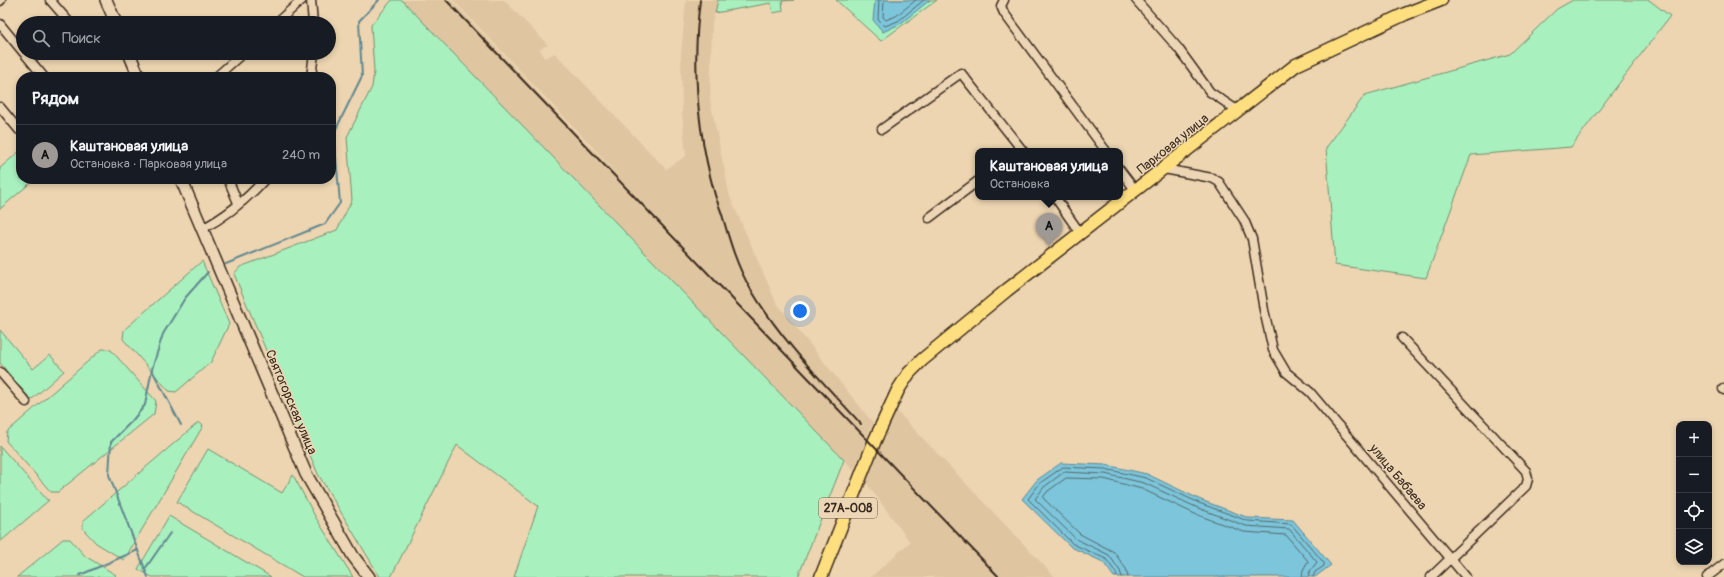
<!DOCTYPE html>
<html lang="ru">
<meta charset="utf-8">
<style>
:root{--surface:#171b24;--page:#242831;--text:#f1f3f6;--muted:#9ea1a6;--line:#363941;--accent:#9f9995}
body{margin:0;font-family:Pangolin,sans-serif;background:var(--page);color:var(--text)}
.controls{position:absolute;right:12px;bottom:12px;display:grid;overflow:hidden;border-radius:8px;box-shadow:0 2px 6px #0003}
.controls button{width:36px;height:36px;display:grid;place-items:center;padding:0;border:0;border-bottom:1px solid var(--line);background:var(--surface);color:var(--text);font:20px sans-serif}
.you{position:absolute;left:800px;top:311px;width:14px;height:14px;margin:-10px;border:3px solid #fff;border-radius:50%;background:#1a73e8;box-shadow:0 0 0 6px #1a73e833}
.badge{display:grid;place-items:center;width:26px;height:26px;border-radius:50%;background:var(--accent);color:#111;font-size:13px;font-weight:700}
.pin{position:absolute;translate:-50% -33px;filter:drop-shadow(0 1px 2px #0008)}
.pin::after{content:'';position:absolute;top:21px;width:14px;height:12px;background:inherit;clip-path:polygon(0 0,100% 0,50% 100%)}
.popup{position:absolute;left:975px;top:148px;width:148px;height:52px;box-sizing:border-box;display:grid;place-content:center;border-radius:8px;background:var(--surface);filter:drop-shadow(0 1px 3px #0005);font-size:13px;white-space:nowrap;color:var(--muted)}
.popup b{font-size:15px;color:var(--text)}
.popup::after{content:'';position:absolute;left:50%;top:100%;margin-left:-8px;border:8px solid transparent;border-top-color:var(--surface)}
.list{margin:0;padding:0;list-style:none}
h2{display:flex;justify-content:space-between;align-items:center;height:52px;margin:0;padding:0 16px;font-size:17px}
h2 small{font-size:13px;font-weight:400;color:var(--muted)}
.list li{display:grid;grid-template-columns:26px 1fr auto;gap:12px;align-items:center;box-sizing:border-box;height:60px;padding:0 16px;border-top:1px solid var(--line)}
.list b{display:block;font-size:15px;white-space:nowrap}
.list p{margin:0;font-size:13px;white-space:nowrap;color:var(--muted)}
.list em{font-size:13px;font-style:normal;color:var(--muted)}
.icon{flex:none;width:22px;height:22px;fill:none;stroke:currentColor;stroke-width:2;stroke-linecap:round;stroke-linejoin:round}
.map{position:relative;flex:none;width:1724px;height:577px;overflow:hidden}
.search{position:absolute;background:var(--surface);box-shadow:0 2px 6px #0003;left:16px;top:16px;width:320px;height:44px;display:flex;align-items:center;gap:10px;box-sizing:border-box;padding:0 14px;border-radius:22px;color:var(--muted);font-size:15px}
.panel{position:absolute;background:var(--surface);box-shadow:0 2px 6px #0003;left:16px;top:72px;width:320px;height:112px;border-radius:16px}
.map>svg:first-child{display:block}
.built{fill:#dfc6a1}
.green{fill:#a8f1bf;stroke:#728e6e}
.water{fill:#7bc5db;stroke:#61878f}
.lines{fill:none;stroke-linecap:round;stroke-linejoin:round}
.shore{stroke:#55686a;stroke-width:1}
.stream{stroke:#61878f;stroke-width:2}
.street-casing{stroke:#3b2a1e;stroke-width:11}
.secondary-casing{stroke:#3b2a1e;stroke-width:14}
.primary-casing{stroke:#3b2a1e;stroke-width:15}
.street{stroke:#ecd6b5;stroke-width:8}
.secondary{stroke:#ecd6b5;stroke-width:11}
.primary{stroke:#fedf80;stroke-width:12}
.rail{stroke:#3b2a1e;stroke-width:2}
.labels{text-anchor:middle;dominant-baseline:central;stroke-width:3;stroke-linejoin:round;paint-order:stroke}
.shield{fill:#ecd6b5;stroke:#705e4b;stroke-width:1}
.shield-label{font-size:12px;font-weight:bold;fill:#3b2a1e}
.street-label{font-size:13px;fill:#3b2a1e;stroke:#ecd6b5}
</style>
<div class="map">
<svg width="1724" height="577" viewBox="0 0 1724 577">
<rect width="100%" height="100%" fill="#edd5b1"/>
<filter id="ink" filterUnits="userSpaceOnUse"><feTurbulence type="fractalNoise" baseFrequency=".025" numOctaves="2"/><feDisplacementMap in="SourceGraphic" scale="8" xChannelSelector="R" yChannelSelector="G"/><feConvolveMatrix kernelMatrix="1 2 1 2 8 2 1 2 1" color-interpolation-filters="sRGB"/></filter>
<g filter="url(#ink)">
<!-- built -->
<g class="built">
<polygon points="402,0 451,0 581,138 620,176 453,0 504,0 548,45 540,49 544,58 555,53 666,169 686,156 682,112 681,54 686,0 718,0 712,23 710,100 730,197 776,302 873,423 854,470"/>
<polygon points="894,408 1055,577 871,577 910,542 864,480"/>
</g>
<!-- green -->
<g class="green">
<polygon points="392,0 402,0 844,460 798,577 514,577 538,506 457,445 391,577 380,577 318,474 234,274 240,267 337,230 352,200 347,137 372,87 374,72 371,25"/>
<polygon points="718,0 794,0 782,1 783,11 773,13 771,3 715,13"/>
<polygon points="836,0 937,0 881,41"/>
<polygon points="1573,0 1649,0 1670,16 1571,147 1471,155 1426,278 1335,265 1326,148 1365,95 1510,54 1557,9"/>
<polygon points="21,150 21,179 35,179 0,209 0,168"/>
<polygon points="202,261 229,324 211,362 176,392 169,391 123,339 124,330"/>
<polygon points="0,330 33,369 50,355 64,371 31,400 0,363"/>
<polygon points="102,349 111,350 156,401 154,414 58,492 51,492 6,441 7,432"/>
<polygon points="199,422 203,426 124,560 96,543 83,529 83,521"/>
<polygon points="0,446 47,500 49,500 0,542"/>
<polygon points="208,449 282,493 293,475 316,518 353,577 303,577 177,502"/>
<polygon points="169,516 271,577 152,577 138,569"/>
<polygon points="63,539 70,539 85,556 116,575 114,577 17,577"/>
</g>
<!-- water -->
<g class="water">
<polygon points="875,0 930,0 900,24 883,32 873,20"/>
<polygon points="1061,463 1106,465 1147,474 1201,500 1249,518 1293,520 1331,565 1315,577 1114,577 1103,562 1071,547 1022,499 1037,480"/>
</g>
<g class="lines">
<!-- shore -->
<g class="shore">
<polyline points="879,0 878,19 885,26 898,21 924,0"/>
<polyline points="884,0 883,17 886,20 896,16 916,0"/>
<polyline points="1117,577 1116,573 1106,559 1073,544 1028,499 1040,483 1063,467 1105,469 1146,478 1199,503 1248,521 1291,524 1324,563 1324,566 1315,572 1313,577"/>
<polyline points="1122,577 1120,571 1109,555 1076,539 1035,499 1044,487 1064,472 1105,474 1144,483 1198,508 1246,526 1289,529 1317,562 1310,571 1308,577"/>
<polyline points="1128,577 1126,569 1114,552 1080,534 1044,499 1043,497 1048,491 1066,478 1104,479 1142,489 1195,514 1244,532 1286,535 1308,561 1303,570 1302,577"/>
</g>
<!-- stream -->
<g class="stream">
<polyline points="226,264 325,224 340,203 334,133 362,76 359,21 379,0"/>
<polyline points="152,370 181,425"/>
<polyline points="145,569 170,533"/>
<polyline points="80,575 138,550"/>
<polyline points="148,577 109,475 111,442 132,421 145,405 152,369 163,334 185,298 208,272"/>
</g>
<!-- street casing -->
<g class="street-casing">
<g id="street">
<polyline points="50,0 70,23"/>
<polyline points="311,0 313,23"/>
<polyline points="1004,0 1001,6 1004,13 1106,151"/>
<polyline points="1136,0 1178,48 1210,92 1237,110"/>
<polyline points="0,1 1,0"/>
<polyline points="276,23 302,0"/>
<polyline points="0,24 23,52"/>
<polyline points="24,53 44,77"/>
<polyline points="216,77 243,53"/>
<polyline points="311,77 314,53"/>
<polyline points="0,107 19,130"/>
<polyline points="882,129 961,73 1023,151"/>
<polyline points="1164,169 1212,178 1219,182 1244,220 1252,239 1264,310 1273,350 1286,372 1310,392 1466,577"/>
<polyline points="1120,170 1136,191"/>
<polyline points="228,179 238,203"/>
<polyline points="1055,197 1080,233"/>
<polyline points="929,218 978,181"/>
<path d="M202 229C225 217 248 198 265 179"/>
<polyline points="1402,338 1526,471 1528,479 1526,486 1431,577"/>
<polyline points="0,372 26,402"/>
<polyline points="1723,389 1724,390"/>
<polyline points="1707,577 1724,564"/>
</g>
</g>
<!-- secondary casing -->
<g class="secondary-casing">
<g id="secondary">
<polyline points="106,0 116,23"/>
<polyline points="129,53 139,77"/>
<polyline points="181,179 306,474 353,556 369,577"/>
</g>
</g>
<!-- primary casing -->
<g class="primary-casing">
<polyline id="primary" points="821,577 875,440 898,390 909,373 922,360 1007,290 1296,65 1405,14 1441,0"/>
</g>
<!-- street -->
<use href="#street" class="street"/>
<!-- secondary -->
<use href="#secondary" class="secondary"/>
<!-- primary -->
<use href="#primary" class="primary"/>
<!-- rail -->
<g class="rail">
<polyline points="446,0 999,577"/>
<path d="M700 0C692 65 697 131 715 195 717 202 721 210 723 218 730 242 737 266 750 288 780 339 821 380 861 424"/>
</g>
</g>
</g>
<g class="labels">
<!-- shield labels -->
<rect class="shield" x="819" y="498" width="58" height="20" rx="3"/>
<g class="shield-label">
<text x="848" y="508">27А-008</text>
</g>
<!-- street labels -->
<g class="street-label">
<text transform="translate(1173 144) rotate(-39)">Парковая улица</text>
<text transform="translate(291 402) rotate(67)">Святогорская улица</text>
<text transform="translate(1398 477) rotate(50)">улица Бабаева</text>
</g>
</g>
</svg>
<div class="controls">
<button>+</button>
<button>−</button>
<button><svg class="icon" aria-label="locate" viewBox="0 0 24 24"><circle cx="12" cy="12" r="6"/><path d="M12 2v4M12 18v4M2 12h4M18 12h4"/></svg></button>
<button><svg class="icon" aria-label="layers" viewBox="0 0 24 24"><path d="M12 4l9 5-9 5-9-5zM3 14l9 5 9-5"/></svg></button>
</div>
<div class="you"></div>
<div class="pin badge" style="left:1049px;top:246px">A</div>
<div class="popup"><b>Каштановая улица</b>Остановка</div>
<div class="search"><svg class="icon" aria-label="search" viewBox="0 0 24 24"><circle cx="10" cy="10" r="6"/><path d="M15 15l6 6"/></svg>Поиск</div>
<section class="panel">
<h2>Рядом<small></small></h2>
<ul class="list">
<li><span class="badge">A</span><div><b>Каштановая улица</b><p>Остановка · Парковая улица</p></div><em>240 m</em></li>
</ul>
</section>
</div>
